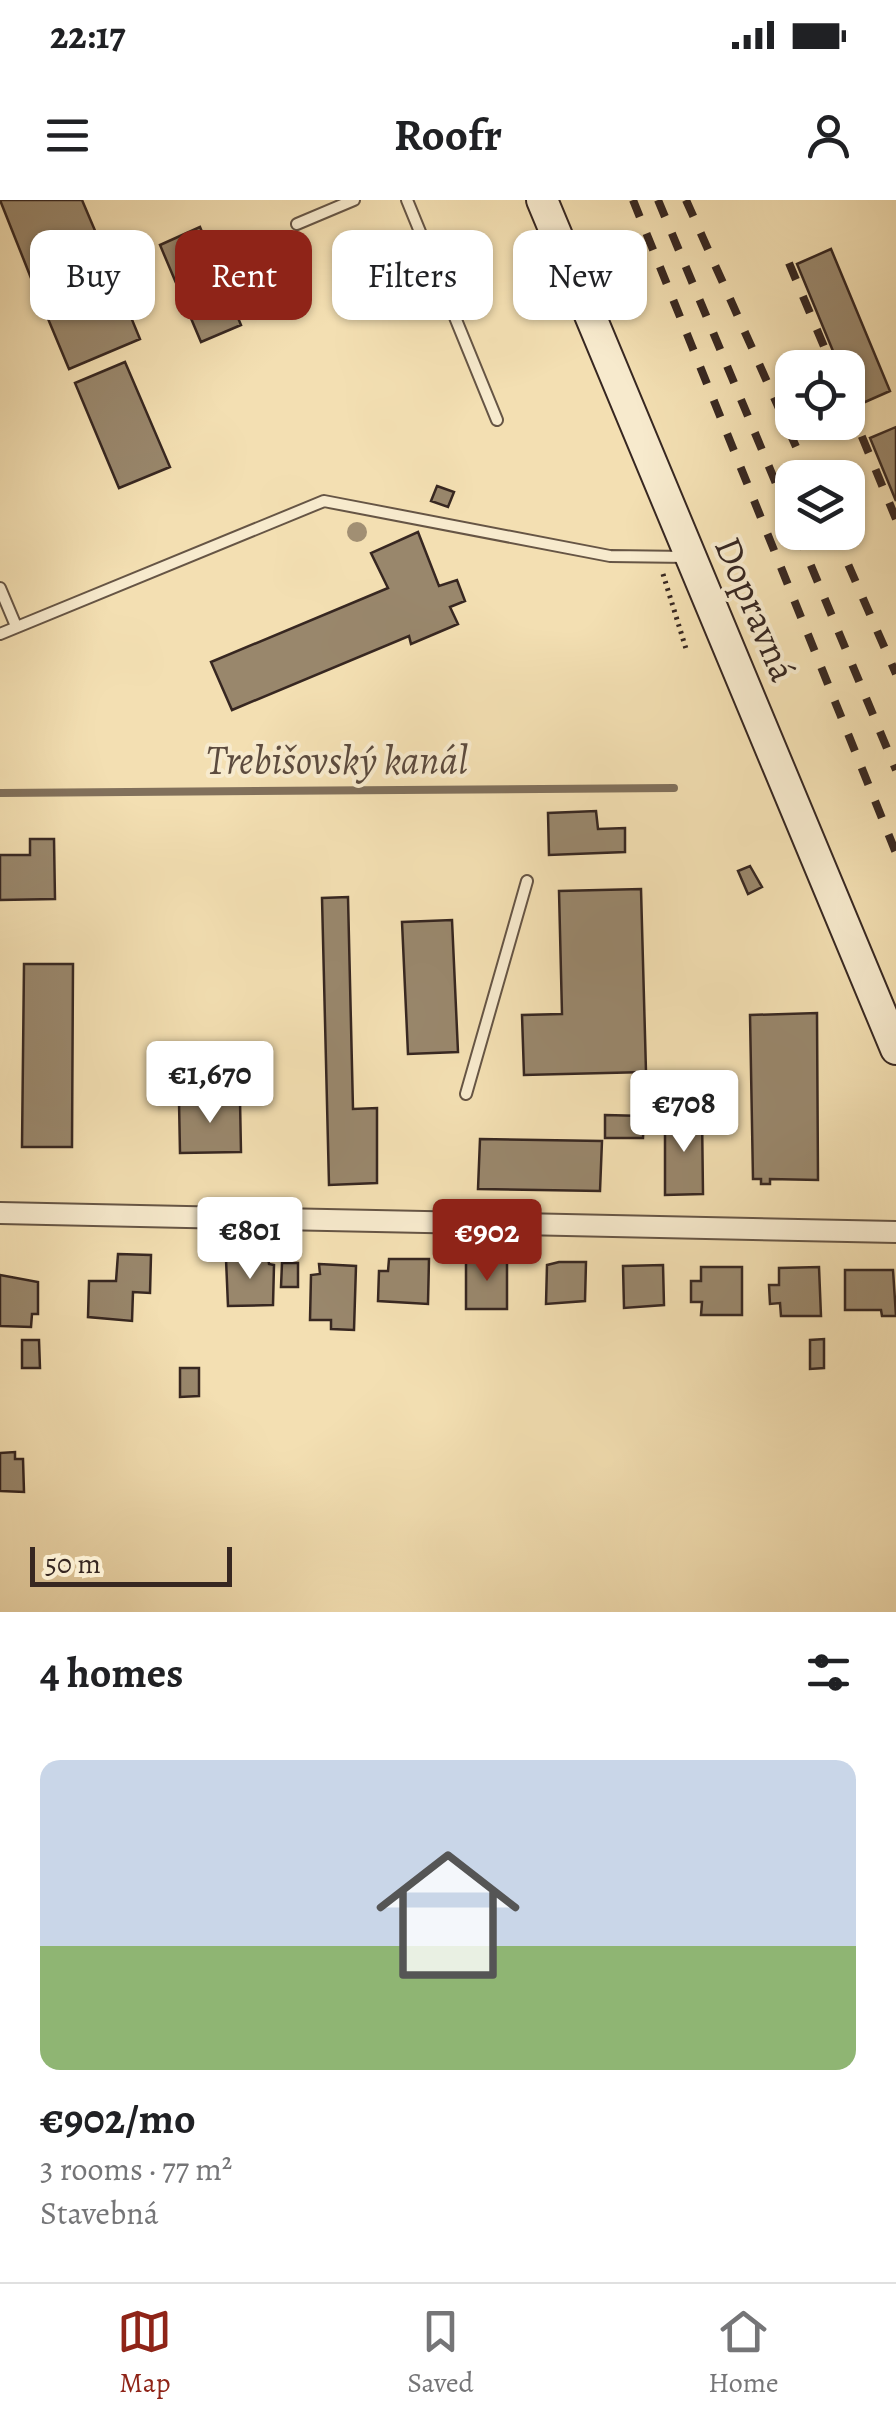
<!DOCTYPE html>
<meta charset="utf-8">
<style>
:root{--surface:#fff;--page:#f2f2f2;--text:#202124;--muted:#757577;--line:#e0e0e0;--accent:#8f2418}
body{margin:0;font-family:Alegreya,serif;background:var(--page);color:var(--text);height:100vh;display:flex;flex-direction:column;font-size:38px;white-space:nowrap}
*{box-sizing:border-box;margin:0}
p{font-size:32px;color:var(--muted)}
.icon{flex:none;width:55px;height:55px;fill:none;stroke:currentColor;stroke-width:2;stroke-linecap:round;stroke-linejoin:round}
.map{position:relative;height:1412px;overflow:hidden}
.panel{display:flex;flex-direction:column;background:var(--surface);flex:1}
.panel>*{flex:none}
.top-card{position:absolute;left:30px;top:30px;width:838px;height:90px;display:flex;gap:20px}
.tools{position:absolute;left:775px;top:150px;display:grid;gap:20px}
.tools a{display:grid;place-items:center;width:90px;height:90px;border-radius:20px;background:var(--surface);box-shadow:0 2px 8px #0004;font-size:50px}
.scale{position:absolute;left:30px;bottom:25px;width:202px;box-sizing:border-box;padding-left:10px;border:5px solid #372721;border-top:0;font-size:28px;line-height:35px;white-space:nowrap;color:#372721;-webkit-text-stroke:8px #f7eacd;paint-order:stroke}
.price{position:absolute;translate:-50% -85px;padding:0 22px;border-radius:10px;background:#fff;color:#222;font-size:32px;line-height:65px;filter:drop-shadow(0 2px 5px #0008)}
.price::after{content:'';position:absolute;left:50%;top:60px;width:30px;height:22px;margin-left:-15px;background:inherit;clip-path:polygon(0 0,100% 0,50% 100%)}
.price.on{background:var(--accent);color:#fff}
ul{padding:0;list-style:none}
li{display:grid;align-content:center;gap:20px;height:530px;padding:0 40px}
li+li{border-top:2px solid var(--line)}
li span{display:grid;place-items:center;height:310px;border-radius:20px;color:#555}
li>.icon{margin-inline-start:auto}
span .icon{width:180px;height:180px;fill:#fffc;stroke-width:1}
li b{font-size:42px}
h2{display:flex;justify-content:space-between;align-items:center;height:120px;padding:0 40px;font-size:42px}
.tag{padding:0 35px;border-radius:20px;background:var(--surface);box-shadow:0 2px 8px #0004;font-size:35px;line-height:90px}
.tag.on{background:var(--accent);color:#fff}
.status{display:flex;justify-content:space-between;align-items:center;height:70px;padding:0 50px;background:var(--surface);direction:ltr}
.status svg{height:28px;fill:currentColor}
header{display:flex;justify-content:space-between;align-items:center;height:130px;padding:0 40px;background:var(--surface);font-size:45px;font-weight:600}
.menu{display:flex;justify-content:space-around;align-items:center;height:140px;border-top:2px solid var(--line);background:var(--surface);font-size:28px;color:var(--muted)}
.menu a{display:grid;justify-items:center;gap:5px}
.menu .on{color:var(--accent)}
.map>svg:first-child{display:block}
.lines{fill:none;stroke-linecap:round;stroke-linejoin:round}
.stream{stroke:#81705b;stroke-width:8}
.building{fill:#99876c;stroke:#372721;stroke-width:2.5}
.lane-casing{stroke:#665545;stroke-width:14}
.street-casing{stroke:#665545;stroke-width:24}
.secondary-casing{stroke:#372721;stroke-width:34}
.path{stroke:#372721;stroke-width:5;stroke-dasharray:2.5 5;stroke-linecap:butt}
.lane{stroke:#f7eacd;stroke-width:10}
.street{stroke:#f7eacd;stroke-width:20}
.secondary{stroke:#f7eacd;stroke-width:30}
.rail{stroke:#372721;stroke-width:8;stroke-dasharray:18 18;stroke-linecap:butt}
.tree{fill:#a18f73}
.labels{text-anchor:middle;stroke-width:8;stroke-linejoin:round;paint-order:stroke}
.street-label{font-size:38px;fill:#372721;stroke:#f7eacd}
.water-label{font-size:40px;font-style:italic;fill:#5c4b3e;stroke:#f7eacd}
</style>
<div class="status"><b>22:17</b><svg viewBox="0 0 49 12"><path d="M0 12V9h3v3zM5 12V6h3v6zM10 12V3h3v9zM15 12V0h3v12zM26 1h20v11H26zM47 4h2v5h-2z"/></svg></div>
<header><svg class="icon" aria-label="menu" viewBox="0 0 24 24"><path d="M4 6h16M4 12h16M4 18h16"/></svg>Roofr<svg class="icon" aria-label="person" viewBox="0 0 24 24"><circle cx="12" cy="8" r="4"/><path d="M4 21q1-7 8-7t8 7"/></svg></header>
<div class="map">
<svg width="896" height="1412" viewBox="0 0 896 1412">
<rect width="100%" height="100%" fill="#f3dfb2"/>
<filter id="stains"><feTurbulence type="fractalNoise" baseFrequency=".002" numOctaves="4"/><feColorMatrix values="0 0 0 0 .2 0 0 0 0 .09 0 0 0 0 .02 0 0 0 .5 -.17"/></filter>
<radialGradient id="worn" r=".72"><stop offset=".6" stop-color="#630" stop-opacity="0"/><stop offset="1" stop-color="#630" stop-opacity=".3"/></radialGradient>
<g class="lines">
<path class="stream" d="M 0,593 L 674,588"/>
</g>
<path class="building" d="M 0,0 L 82,0 L 102,47 L 31,78 Z
M 200,27 L 241,125 L 201,142 L 160,45 Z
M 102,47 L 140,139 L 69,169 L 31,78 Z
M 831,49 L 890,191 L 856,206 L 848,186 L 848,168 L 840,168 L 797,64 Z
M 125,162 L 170,267 L 119,288 L 75,183 Z
M 896,227 L 896,301 L 870,238 Z
M 437,286 L 454,292 L 448,307 L 431,301 Z
M 418,332 L 439,386 L 457,380 L 465,401 L 450,407 L 458,424 L 411,444 L 409,436 L 232,510 L 211,462 L 388,388 L 371,353 Z
M 596,611 L 598,629 L 625,628 L 625,652 L 549,655 L 548,613 Z
M 30,639 L 54,639 L 55,699 L 0,700 L 0,655 L 30,655 Z
M 750,666 L 762,687 L 748,694 L 738,671 Z
M 641,689 L 646,872 L 524,875 L 522,815 L 562,814 L 559,691 Z
M 348,697 L 353,909 L 377,908 L 377,983 L 329,985 L 322,698 Z
M 452,720 L 458,852 L 408,854 L 402,722 Z
M 24,764 L 73,764 L 72,947 L 22,947 Z
M 817,813 L 818,980 L 770,979 L 770,984 L 761,984 L 761,979 L 753,979 L 750,815 Z
M 240,900 L 241,952 L 180,953 L 179,901 Z
M 605,915 L 644,916 L 643,938 L 605,938 Z
M 665,915 L 702,915 L 703,994 L 665,995 Z
M 480,939 L 602,941 L 600,991 L 478,989 Z
M 118,1054 L 151,1055 L 150,1093 L 133,1092 L 132,1121 L 88,1117 L 89,1081 L 116,1081 Z
M 268,1057 L 269,1064 L 274,1065 L 273,1105 L 228,1106 L 226,1059 Z
M 389,1059 L 429,1059 L 428,1104 L 378,1101 L 379,1071 L 388,1071 Z
M 466,1060 L 507,1060 L 507,1109 L 466,1109 Z
M 559,1062 L 586,1062 L 585,1101 L 546,1104 L 547,1065 Z
M 282,1063 L 298,1063 L 298,1087 L 281,1087 Z
M 319,1064 L 356,1066 L 354,1130 L 331,1129 L 331,1120 L 310,1120 L 311,1075 L 320,1074 Z
M 663,1065 L 664,1105 L 624,1108 L 623,1066 Z
M 701,1067 L 742,1067 L 742,1115 L 701,1115 L 702,1102 L 691,1102 L 691,1081 L 701,1081 Z
M 819,1067 L 821,1116 L 781,1116 L 780,1103 L 770,1104 L 769,1085 L 779,1085 L 779,1068 Z
M 845,1070 L 893,1070 L 896,1116 L 882,1116 L 881,1110 L 845,1110 Z
M 0,1075 L 38,1082 L 38,1114 L 32,1114 L 31,1127 L 0,1126 Z
M 824,1139 L 824,1168 L 810,1169 L 810,1140 Z
M 22,1140 L 39,1140 L 40,1168 L 22,1168 Z
M 180,1168 L 199,1168 L 199,1196 L 180,1197 Z
M 15,1252 L 15,1259 L 23,1259 L 24,1292 L 0,1291 L 0,1253 Z"/>
<g class="lines">
<g class="lane-casing">
<path id="lane" d="M 407,0 L 497,220
M 297,24 L 354,0
M 0,388 L 16,426
M 0,434 L 324,301 L 610,356 L 688,357
M 466,894 L 527,681"/>
</g>
<g class="street-casing">
<path id="street" d="M 0,1013 L 896,1032"/>
</g>
<g class="secondary-casing">
<path id="secondary" d="M 542,0 L 896,849"/>
</g>
<path class="path" d="M 663,374 L 687,452"/>
<use href="#lane" class="lane"/>
<use href="#street" class="street"/>
<use href="#secondary" class="secondary"/>
<path class="rail" d="M 633,0 L 896,653
M 658,0 L 792,322
M 686,0 L 810,278
M 789,63 L 833,168
M 848,203 L 896,319
M 797,332 L 896,570
M 834,332 L 896,474"/>
</g>
<circle class="tree" cx="357" cy="332" r="10"/>
<g class="labels">
<g class="street-label">
<text transform="translate(756 409) rotate(67)" y="13">Dopravná</text>
</g>
<g class="water-label">
<text x="337" y="574">Trebišovský kanál</text>
</g>
</g>
<rect width="100%" height="100%" filter="url(#stains)"/>
<rect width="100%" height="100%" fill="url(#worn)"/>
</svg>
<div class="tools">
<a><svg class="icon" aria-label="locate" viewBox="0 0 24 24"><circle cx="12" cy="12" r="6"/><path d="M12 2v4M12 18v4M2 12h4M18 12h4"/></svg></a>
<a><svg class="icon" aria-label="layers" viewBox="0 0 24 24"><path d="M12 4l9 5-9 5-9-5zM3 14l9 5 9-5"/></svg></a>
</div>
<div class="scale">50 m</div>
<b class="price" style="left:210px;top:926px">€1,670</b>
<b class="price" style="left:684px;top:955px">€708</b>
<b class="price" style="left:250px;top:1082px">€801</b>
<b class="price on" style="left:487px;top:1084px">€902</b>
<div class="top-card">
<a class="tag">Buy</a>
<a class="tag on">Rent</a>
<a class="tag">Filters</a>
<a class="tag">New</a>
</div>
</div>
<section class="panel">
<h2>4 homes<svg class="icon" aria-label="filters" viewBox="0 0 24 24"><path d="M4 7h16M4 17h16"/><circle cx="9" cy="7" r="2"/><circle cx="15" cy="17" r="2"/></svg></h2>
<ul>
<li><span style="background:linear-gradient(#c9d6e8 60%,#8fb573 0)"><svg class="icon" aria-label="home" viewBox="0 0 24 24"><path d="M3 11l9-7 9 7M6 9v11h12V9"/></svg></span><div><b>€902/mo</b><p>3 rooms · 77 m²</p><p>Stavebná</p></div></li>
</ul>
</section>
<nav class="menu">
<a class="on"><svg class="icon" aria-label="map" viewBox="0 0 24 24"><path d="M3 6l6-2 6 2 6-2v14l-6 2-6-2-6 2zM9 4v14M15 6v14"/></svg>Map</a>
<a><svg class="icon" aria-label="saved" viewBox="0 0 24 24"><path d="M7 4h10v16l-5-4-5 4z"/></svg>Saved</a>
<a><svg class="icon" aria-label="home" viewBox="0 0 24 24"><path d="M3 11l9-7 9 7M6 9v11h12V9"/></svg>Home</a>
</nav>
